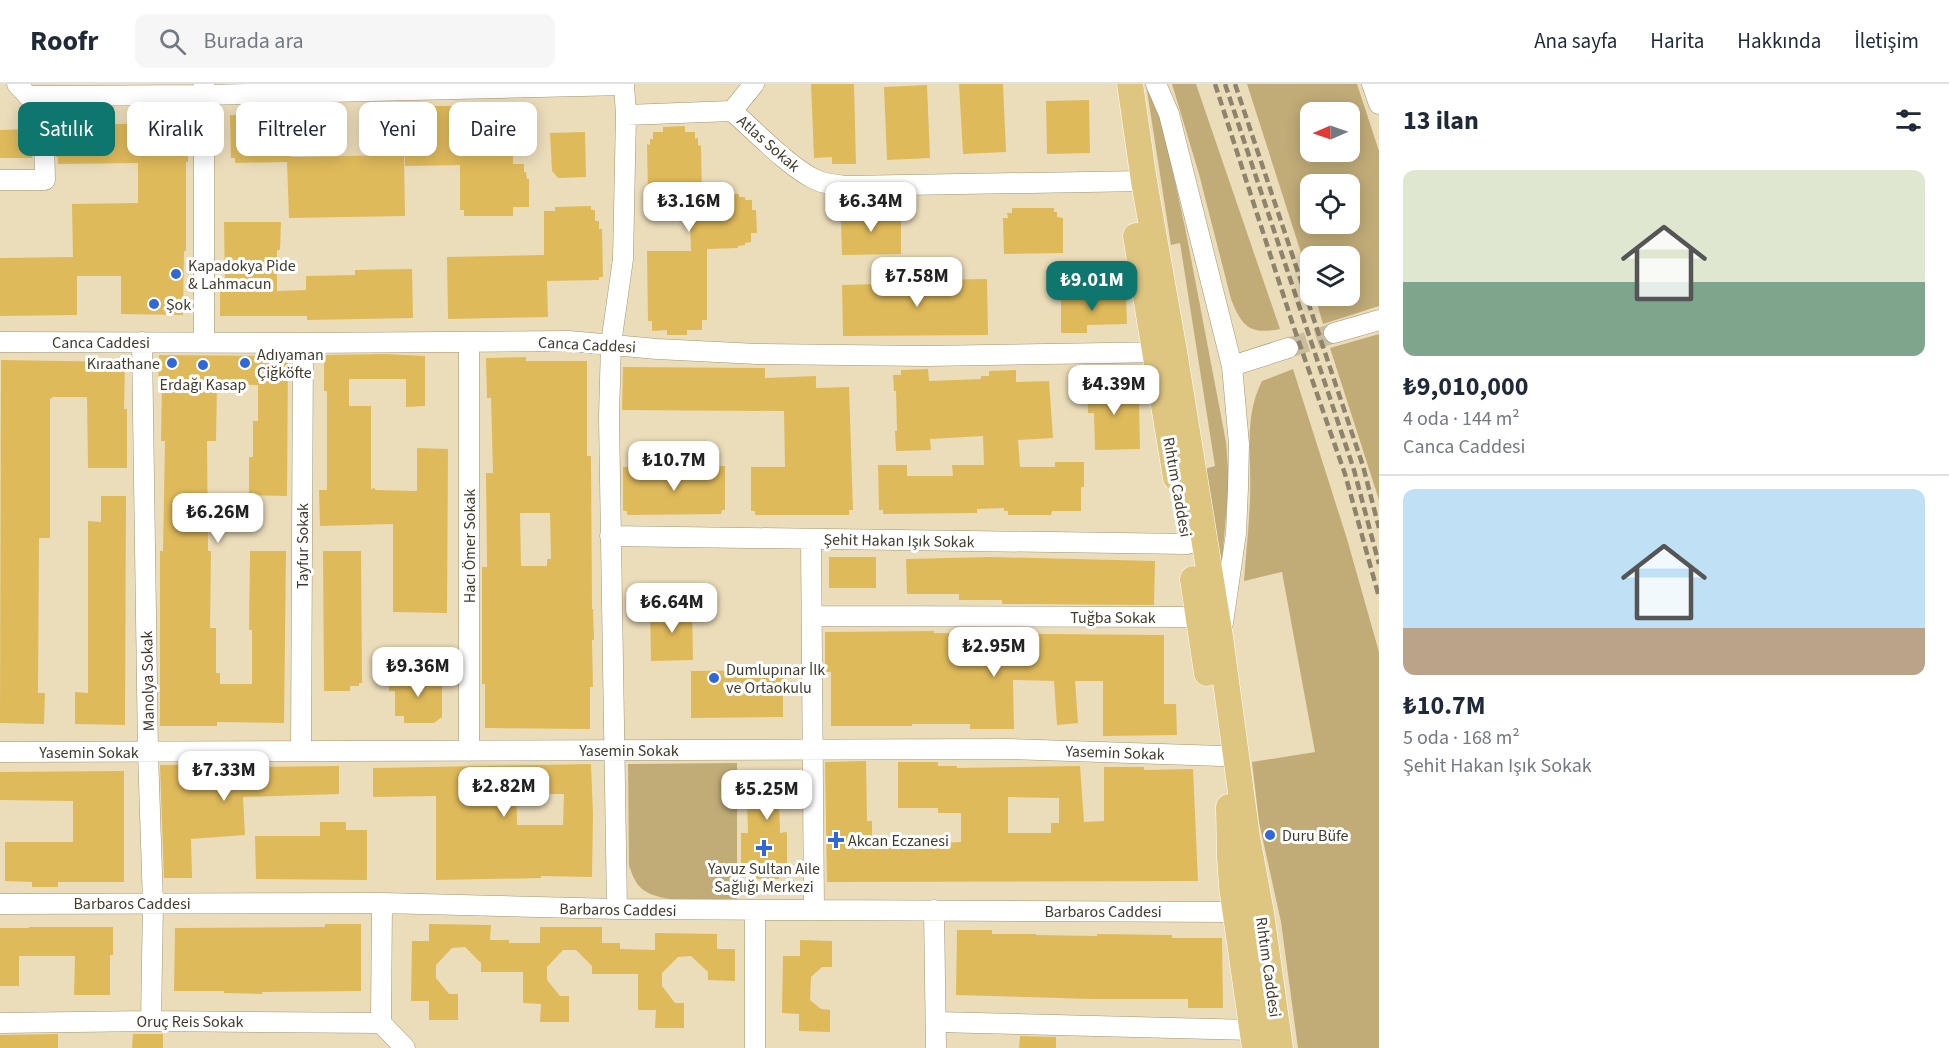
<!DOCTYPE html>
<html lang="tr">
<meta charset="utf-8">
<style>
:root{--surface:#fff;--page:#f6f6f7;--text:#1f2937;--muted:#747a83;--line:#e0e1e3;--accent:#0f766e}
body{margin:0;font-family:"Source Sans 3",sans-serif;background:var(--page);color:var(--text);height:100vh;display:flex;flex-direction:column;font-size:22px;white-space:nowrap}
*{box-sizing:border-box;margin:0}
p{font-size:20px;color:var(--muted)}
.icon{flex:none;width:33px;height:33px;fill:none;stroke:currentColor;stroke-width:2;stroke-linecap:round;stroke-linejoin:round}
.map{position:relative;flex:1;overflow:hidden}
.drawer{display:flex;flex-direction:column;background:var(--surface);width:570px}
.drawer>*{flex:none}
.banner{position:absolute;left:18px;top:18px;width:570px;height:54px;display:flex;gap:12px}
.needle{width:39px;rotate:268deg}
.tools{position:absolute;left:1300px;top:18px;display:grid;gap:12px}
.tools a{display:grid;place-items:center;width:60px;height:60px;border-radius:12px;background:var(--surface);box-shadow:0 3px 15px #0003;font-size:30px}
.price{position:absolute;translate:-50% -51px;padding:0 14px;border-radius:12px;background:#fff;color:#222;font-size:20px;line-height:39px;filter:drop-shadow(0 2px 3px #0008)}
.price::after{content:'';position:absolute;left:50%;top:36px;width:18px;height:14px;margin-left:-9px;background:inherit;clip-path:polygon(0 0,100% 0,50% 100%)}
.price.selected{background:var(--accent);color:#fff}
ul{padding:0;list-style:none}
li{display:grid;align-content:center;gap:12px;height:318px;padding:0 24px}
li+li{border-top:2px solid var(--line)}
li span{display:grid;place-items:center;height:186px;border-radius:12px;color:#555}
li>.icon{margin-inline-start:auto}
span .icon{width:108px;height:108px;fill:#fffc;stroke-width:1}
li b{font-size:26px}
h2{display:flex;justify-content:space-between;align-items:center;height:72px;padding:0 24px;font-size:26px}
.pill{padding:0 21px;border-radius:12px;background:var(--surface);box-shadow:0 3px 15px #0003;font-size:21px;line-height:54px}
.pill.selected{background:var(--accent);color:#fff}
header{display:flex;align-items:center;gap:36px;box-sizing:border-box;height:84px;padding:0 30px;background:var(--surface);border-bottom:2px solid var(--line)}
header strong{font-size:28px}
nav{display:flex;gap:33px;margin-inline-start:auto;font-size:21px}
.search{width:420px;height:54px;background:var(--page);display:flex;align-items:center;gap:15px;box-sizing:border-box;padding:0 21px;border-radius:12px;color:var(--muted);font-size:22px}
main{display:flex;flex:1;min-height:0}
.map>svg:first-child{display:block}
.green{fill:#c1ac78;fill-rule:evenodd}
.building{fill:#dfba5b;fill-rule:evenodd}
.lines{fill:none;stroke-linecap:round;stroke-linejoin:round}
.minor-tunnel{stroke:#cabd9e;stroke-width:20;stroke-dasharray:20 10;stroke-linecap:butt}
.minor-casing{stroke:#a29473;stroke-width:21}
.major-casing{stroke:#fff;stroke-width:27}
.minor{stroke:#fff;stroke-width:20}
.major{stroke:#dec681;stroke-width:26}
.rail{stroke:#8e846d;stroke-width:4.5;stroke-dasharray:9 4.5;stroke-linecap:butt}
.poi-dot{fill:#3168d6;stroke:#fff;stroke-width:2}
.labels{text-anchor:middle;stroke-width:6;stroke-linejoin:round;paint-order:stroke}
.street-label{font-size:16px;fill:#423c2e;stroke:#fff}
.poi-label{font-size:16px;fill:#423c2e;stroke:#fff;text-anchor:start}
</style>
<header>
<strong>Roofr</strong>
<div class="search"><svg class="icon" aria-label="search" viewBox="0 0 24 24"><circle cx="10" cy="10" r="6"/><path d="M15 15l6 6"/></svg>Burada ara</div>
<nav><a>Ana sayfa</a><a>Harita</a><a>Hakkında</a><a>İletişim</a></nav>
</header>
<main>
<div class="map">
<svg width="1379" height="964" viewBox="0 0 1379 964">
<rect width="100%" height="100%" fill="#ecddba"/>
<path class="green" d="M 1146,0 L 1163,42 L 1186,148 L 1226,358 L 1229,397 L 1220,501 L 1204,385 L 1215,382 L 1180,159 L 1171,161 Z
M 1172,0 L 1196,0 L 1280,245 C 1250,251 1242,243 1231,215 L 1199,90 Z
M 1247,0 L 1357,0 L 1379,67 L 1379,222 L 1323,240 L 1315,212 L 1350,212 L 1350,172 L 1311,172 L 1311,200 ZM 1311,28 L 1350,28 L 1350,68 L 1311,68 ZM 1311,100 L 1350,100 L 1350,140 L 1311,140 Z
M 1379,250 L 1379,416 L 1330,264 Z
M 1293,285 L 1347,455 L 1379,568 L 1379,964 L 1298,964 L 1281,838 L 1259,738 L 1252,678 L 1315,668 L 1282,488 L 1244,497 C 1246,470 1249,442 1250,415 C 1252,375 1243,334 1262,297 Z
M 737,679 L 737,815 C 711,815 659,822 640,803 C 634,797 632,789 629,782 L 628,680 Z"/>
<path class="building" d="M 811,0 L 854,0 L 856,80 L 832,80 L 832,73 L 814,74 Z
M 959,0 L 1003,0 L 1006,68 L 963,70 Z
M 927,1 L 930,74 L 887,76 L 884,3 Z
M 1089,16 L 1090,69 L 1047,70 L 1046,17 Z
M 281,21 L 281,30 L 290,30 L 291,73 L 404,71 L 405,132 L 289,134 L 287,78 L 235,79 L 235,74 L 231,74 L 230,31 L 239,31 L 239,22 Z
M 412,22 L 454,22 L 455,33 L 463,33 L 464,71 L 513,71 L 513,80 L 524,80 L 524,88 L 526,88 L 527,95 L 529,95 L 529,123 L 513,123 L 513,132 L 464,132 L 464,126 L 460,126 L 460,81 L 405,82 L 404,34 L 412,34 Z
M 188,39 L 188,78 L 186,78 L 186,167 L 184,167 L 183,231 L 121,230 L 121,192 L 77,192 L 77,231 L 0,232 L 0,174 L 73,173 L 72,120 L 138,119 L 138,79 L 58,80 L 58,73 L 56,73 L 56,45 L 58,45 L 58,41 Z
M 685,42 L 685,48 L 695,48 L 695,55 L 698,54 L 698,61 L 701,62 L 702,111 L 739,110 L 739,113 L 745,113 L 745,116 L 752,116 L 752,126 L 756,126 L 757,149 L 751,149 L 751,158 L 745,159 L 745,161 L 738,162 L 738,164 L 707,165 L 707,236 L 702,236 L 702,246 L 687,246 L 687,251 L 667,251 L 667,246 L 652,247 L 652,237 L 648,237 L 647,167 L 691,167 L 689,109 L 648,110 L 647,60 L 650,61 L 650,55 L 653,55 L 653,48 L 663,48 L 663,43 Z
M 32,45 L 32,74 L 0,74 L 0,46 Z
M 585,48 L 586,93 L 558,94 L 552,87 L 550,49 Z
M 591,122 L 591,126 L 595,126 L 595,137 L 599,137 L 599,145 L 602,145 L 603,193 L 599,193 L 599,196 L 547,197 L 548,233 L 448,235 L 447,173 L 544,171 L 544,127 L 555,127 L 555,123 Z
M 1012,124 L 1054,124 L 1054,128 L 1057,128 L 1057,133 L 1063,134 L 1063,169 L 1004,170 L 1003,134 L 1008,134 L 1007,129 L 1012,129 Z
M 892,125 L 892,129 L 895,129 L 895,135 L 901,135 L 901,170 L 842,171 L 841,136 L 846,135 L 845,131 L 850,131 L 850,126 Z
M 224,138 L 281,138 L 280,166 L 277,166 L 277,207 L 306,206 L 306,192 L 355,191 L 355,186 L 412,185 L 413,234 L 307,236 L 307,232 L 220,232 L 220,206 L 225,206 Z
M 934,185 L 934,196 L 987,195 L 988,251 L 843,252 L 842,201 L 913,199 L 912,186 Z
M 1126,212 L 1127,240 L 1087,241 L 1087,249 L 1061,249 L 1061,213 Z
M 386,270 L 425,272 L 425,322 L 406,323 L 406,295 L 349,295 L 349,322 L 371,322 L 371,405 L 375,404 L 375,406 L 417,407 L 417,364 L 448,365 L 447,529 L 393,528 L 393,440 L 320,442 L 319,406 L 327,406 L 327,307 L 324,307 L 324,271 Z
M 159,271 L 288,272 L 287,412 L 249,411 L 249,373 L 253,373 L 253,337 L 258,337 L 258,301 L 217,300 L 216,357 L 207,357 L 208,467 L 211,467 L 210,544 L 216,544 L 216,589 L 220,589 L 220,600 L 252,600 L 252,546 L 249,546 L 250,467 L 286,467 L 284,639 L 217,638 L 217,642 L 160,642 L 160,467 L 163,467 L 165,357 L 161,357 L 162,298 L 158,298 Z
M 526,273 L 526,277 L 587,277 L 587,372 L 591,372 L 592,525 L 593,525 L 594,556 L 592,556 L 593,603 L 590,603 L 590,645 L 485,644 L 485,600 L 482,600 L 482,483 L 487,483 L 486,389 L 493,389 L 491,314 L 487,314 L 486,274 ZM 520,429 L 550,429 L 551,475 L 547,475 L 547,482 L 521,482 Z
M 1,276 L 125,278 L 124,325 L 127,325 L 127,384 L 88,384 L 87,313 L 52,313 L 52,315 L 50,314 L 50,454 L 39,454 L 38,609 L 45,609 L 44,640 L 0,639 Z
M 623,283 L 765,284 L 765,294 L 816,292 L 816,304 L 849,303 L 853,426 L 849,426 L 849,431 L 755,431 L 755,427 L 751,427 L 751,383 L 785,383 L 784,327 L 622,326 Z
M 928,285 L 929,297 L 981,295 L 981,292 L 989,292 L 989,287 L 1016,286 L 1016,298 L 1049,297 L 1053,354 L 1018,356 L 1020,383 L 1055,383 L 1055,378 L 1084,378 L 1084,403 L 1081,403 L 1081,427 L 1052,427 L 1051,431 L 1008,431 L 1008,427 L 1004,427 L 1004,424 L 977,425 L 977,429 L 883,430 L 883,426 L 879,426 L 878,381 L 907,381 L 907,392 L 953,392 L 952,381 L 984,381 L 983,352 L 930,355 L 931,366 L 896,367 L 895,347 L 897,347 L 896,307 L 894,307 L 893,291 L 901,291 L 901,286 Z
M 1133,298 L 1133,318 L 1139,318 L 1140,365 L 1095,366 L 1094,329 L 1088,329 L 1087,299 Z
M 651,382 L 651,394 L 697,393 L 697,382 L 725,382 L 725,426 L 722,426 L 721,430 L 627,431 L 627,427 L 623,427 L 623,383 Z
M 101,412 L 126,412 L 125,641 L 75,640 L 75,608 L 88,609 L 88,437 L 101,438 Z
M 323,467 L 361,467 L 362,599 L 359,599 L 359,602 L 350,602 L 350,607 L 324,607 Z
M 829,473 L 876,473 L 876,504 L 829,504 Z
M 991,473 L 1155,477 L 1154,521 L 1002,520 L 1002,516 L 959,516 L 959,510 L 907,510 L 906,475 Z
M 692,522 L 693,576 L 651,577 L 650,523 Z
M 934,547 L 934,549 L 1164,551 L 1164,620 L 1176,620 L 1177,651 L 1103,652 L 1103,597 L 1075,597 L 1078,639 L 1057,641 L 1054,597 L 1013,596 L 1014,645 L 970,645 L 970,640 L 912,640 L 912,642 L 831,642 L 831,588 L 825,588 L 825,548 Z
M 783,586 L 783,633 L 691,634 L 691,587 Z
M 389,592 L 442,592 L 442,633 L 434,639 L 404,639 L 404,632 L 395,632 L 395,607 L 389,607 Z
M 866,677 L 867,737 L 872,737 L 872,761 L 961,758 L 961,729 L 938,729 L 938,724 L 898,724 L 898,678 L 938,678 L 938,682 L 957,682 L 957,684 L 1080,682 L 1084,738 L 1104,737 L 1104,683 L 1144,683 L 1144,686 L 1193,685 L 1198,797 L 827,798 L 825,678 ZM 1008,713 L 1059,714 L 1059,739 L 1051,739 L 1051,749 L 1008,749 Z
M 250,680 L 250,683 L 339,682 L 339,710 L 243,713 L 245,751 L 191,755 L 192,794 L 164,794 L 160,681 Z
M 591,680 L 593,730 L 592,793 L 541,792 L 541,794 L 436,796 L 436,712 L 373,713 L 373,684 ZM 516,694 L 544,694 L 544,710 L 564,710 L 563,741 L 517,741 Z
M 124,687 L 124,798 L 58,798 L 58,803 L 32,803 L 32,798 L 5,797 L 5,758 L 73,758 L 73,717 L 0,716 L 0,688 Z
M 800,688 L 801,718 L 779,718 L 780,749 L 787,748 L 787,780 L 779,780 L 779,795 L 750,795 L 749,779 L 741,779 L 741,749 L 748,749 L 747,719 L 743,719 L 743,690 Z
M 320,738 L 346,738 L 346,746 L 367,746 L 367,796 L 256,795 L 255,752 L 320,752 Z
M 325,840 L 361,840 L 361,907 L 262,908 L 262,910 L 224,909 L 224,907 L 174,907 L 175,844 L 325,843 Z
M 429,840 L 491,841 L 490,856 L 509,856 L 509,859 L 540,859 L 540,843 L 602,843 L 602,859 L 620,859 L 620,865 L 655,866 L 655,849 L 717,850 L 717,865 L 735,865 L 735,897 L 708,896 L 708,888 L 691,872 L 678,873 L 662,889 L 662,902 L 675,919 L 684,919 L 684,944 L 655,944 L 656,926 L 638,926 L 638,890 L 592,890 L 592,882 L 576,866 L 563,866 L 547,883 L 547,896 L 560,912 L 569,912 L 569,938 L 540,938 L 541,920 L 523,919 L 523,888 L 481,888 L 481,879 L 465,863 L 452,864 L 436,881 L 436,894 L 449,910 L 458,910 L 458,936 L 429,936 L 429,917 L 411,917 L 412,857 L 429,857 Z
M 29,843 L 113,843 L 113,871 L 110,871 L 110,911 L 74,911 L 75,872 L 19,872 L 19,902 L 0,902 L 0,844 L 29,844 Z
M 957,846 L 992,846 L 992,850 L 1036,850 L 1036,851 L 1097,852 L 1097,850 L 1172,851 L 1172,854 L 1222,854 L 1223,924 L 1188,924 L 1188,915 L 1091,915 L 956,911 Z
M 800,856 L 832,857 L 832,883 L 822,883 L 811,893 L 810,916 L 821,925 L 830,926 L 830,948 L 799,947 L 799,930 L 782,929 L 783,872 L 800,872 Z
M 58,950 L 58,964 L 0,964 L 0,951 Z
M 133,950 L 163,950 L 163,964 L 132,964 Z
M 1020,952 L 1056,953 L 1056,964 L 1019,964 Z"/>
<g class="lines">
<path class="minor-tunnel" d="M 1288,264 L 1334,249"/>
<g class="minor-casing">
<path id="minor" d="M 17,0 L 28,12 L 43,12 L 204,11 L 624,1
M 1156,0 L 1169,30 L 1232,282 L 1239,360 L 1238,404 L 1236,449 L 1223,539
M 1372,0 L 1379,20
M 732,27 L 754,0
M 626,31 L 732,27 C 756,48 787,81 814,95 C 824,100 835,101 846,102 L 1144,97
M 0,96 L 45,96 L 43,12
M 1334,249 L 1379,236
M 0,258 L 303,259 L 569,257 L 657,265 L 757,270 L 926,272 L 1167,268
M 142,258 L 148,668 L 153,819 L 151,937
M 204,258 L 204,0
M 1232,282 L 1288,264
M 610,452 L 1188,460
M 811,455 L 814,826
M 812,532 L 1198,533
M 301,666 L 303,259
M 469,667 L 469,258
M 0,668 L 1009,665 L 1222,672
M 382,819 L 381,939 L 405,964
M 0,820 L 382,819 L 617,825 L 1235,828
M 617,825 L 609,333 L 611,260 L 623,175 L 626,31 L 624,0
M 755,826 L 755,964
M 934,826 L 936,964
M 936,938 L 1252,946
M 0,939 L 151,937 L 381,939"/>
</g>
<g class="major-casing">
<path id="major" d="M 1130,0 L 1144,97 L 1174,267 L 1220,553 L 1247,753 L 1261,829 L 1280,964
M 1136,152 L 1176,394
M 1193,495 L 1207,589
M 1229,723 L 1230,773 L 1232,803 L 1255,964"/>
</g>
<use href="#minor" class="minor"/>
<use href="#major" class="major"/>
<path class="rail" d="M 1215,0 L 1293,241 L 1345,390 L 1379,513
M 1225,0 L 1354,386 L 1379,480
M 1235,0 L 1363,382 L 1379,444"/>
</g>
<g class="poi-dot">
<circle cx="176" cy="190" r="6"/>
<circle cx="154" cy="220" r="6"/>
<circle cx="172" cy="279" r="6"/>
<circle cx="245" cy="279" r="6"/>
<circle cx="203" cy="281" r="6"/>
<circle cx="714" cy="594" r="6"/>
<circle cx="1270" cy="751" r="6"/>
<path d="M833 747h6v6h6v6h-6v6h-6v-6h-6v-6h6z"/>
<path d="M761 755h6v6h6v6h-6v6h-6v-6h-6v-6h6z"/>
</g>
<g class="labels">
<g class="street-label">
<text transform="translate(769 59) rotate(41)" y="6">Atlas Sokak</text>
<text x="101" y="264">Canca Caddesi</text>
<text transform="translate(587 260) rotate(3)" y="6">Canca Caddesi</text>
<text transform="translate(1178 403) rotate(80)" y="6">Rıhtım Caddesi</text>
<text transform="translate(899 456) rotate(1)" y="6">Şehit Hakan Işık Sokak</text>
<text transform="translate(302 462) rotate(-90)" y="6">Tayfur Sokak</text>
<text transform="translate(469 462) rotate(-90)" y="6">Hacı Ömer Sokak</text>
<text x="1113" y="539">Tuğba Sokak</text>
<text transform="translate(147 597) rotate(-91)" y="6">Manolya Sokak</text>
<text x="629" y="672">Yasemin Sokak</text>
<text x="89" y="674">Yasemin Sokak</text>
<text transform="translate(1115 668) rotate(2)" y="6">Yasemin Sokak</text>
<text x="132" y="825">Barbaros Caddesi</text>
<text transform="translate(618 825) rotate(1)" y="6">Barbaros Caddesi</text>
<text x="1103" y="833">Barbaros Caddesi</text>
<text transform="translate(1269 883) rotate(82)" y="6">Rıhtım Caddesi</text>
<text x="190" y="943">Oruç Reis Sokak</text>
</g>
<g class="poi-label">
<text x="188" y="187">Kapadokya Pide<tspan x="188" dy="18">&amp; Lahmacun</tspan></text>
<text x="166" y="226">Şok</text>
<text x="257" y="276">Adıyaman<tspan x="257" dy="18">Çiğköfte</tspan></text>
<text x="160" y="285" text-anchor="end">Kıraathane</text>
<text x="203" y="306" text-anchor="middle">Erdağı Kasap</text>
<text x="726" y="591">Dumlupınar İlk<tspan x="726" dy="18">ve Ortaokulu</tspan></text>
<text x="1282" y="757">Duru Büfe</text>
<text x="848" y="762">Akcan Eczanesi</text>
<text x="764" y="790" text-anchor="middle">Yavuz Sultan Aile<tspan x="764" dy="18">Sağlığı Merkezi</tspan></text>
</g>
</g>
</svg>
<div class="tools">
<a><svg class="needle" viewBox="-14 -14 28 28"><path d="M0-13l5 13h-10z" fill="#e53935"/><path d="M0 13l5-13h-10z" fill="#747a83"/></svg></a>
<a><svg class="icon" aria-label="locate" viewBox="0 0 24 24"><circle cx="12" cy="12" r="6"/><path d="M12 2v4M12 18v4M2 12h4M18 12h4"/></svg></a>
<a><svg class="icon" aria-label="layers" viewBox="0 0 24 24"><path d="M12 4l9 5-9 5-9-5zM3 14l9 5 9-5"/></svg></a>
</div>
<b class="price" style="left:689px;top:149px">₺3.16M</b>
<b class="price" style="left:871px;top:149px">₺6.34M</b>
<b class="price" style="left:917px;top:224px">₺7.58M</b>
<b class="price selected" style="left:1092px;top:228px">₺9.01M</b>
<b class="price" style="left:1114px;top:332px">₺4.39M</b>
<b class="price" style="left:674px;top:408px">₺10.7M</b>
<b class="price" style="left:218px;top:460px">₺6.26M</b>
<b class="price" style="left:672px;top:550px">₺6.64M</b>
<b class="price" style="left:994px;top:594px">₺2.95M</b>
<b class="price" style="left:418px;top:614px">₺9.36M</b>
<b class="price" style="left:224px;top:718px">₺7.33M</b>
<b class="price" style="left:504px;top:734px">₺2.82M</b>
<b class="price" style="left:767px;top:737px">₺5.25M</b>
<div class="banner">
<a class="pill selected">Satılık</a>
<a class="pill">Kiralık</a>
<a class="pill">Filtreler</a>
<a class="pill">Yeni</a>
<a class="pill">Daire</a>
</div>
</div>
<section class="drawer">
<h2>13 ilan<svg class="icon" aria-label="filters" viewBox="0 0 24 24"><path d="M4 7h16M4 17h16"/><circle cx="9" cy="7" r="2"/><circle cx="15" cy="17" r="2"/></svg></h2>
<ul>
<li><span style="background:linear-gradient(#dfe7d0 60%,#7fa58c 0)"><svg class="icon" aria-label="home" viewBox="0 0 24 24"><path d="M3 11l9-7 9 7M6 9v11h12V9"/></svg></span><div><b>₺9,010,000</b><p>4 oda · 144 m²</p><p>Canca Caddesi</p></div></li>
<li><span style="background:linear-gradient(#bfe0f5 75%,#b9a48a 0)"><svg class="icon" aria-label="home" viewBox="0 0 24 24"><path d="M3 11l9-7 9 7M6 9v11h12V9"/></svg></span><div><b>₺10.7M</b><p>5 oda · 168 m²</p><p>Şehit Hakan Işık Sokak</p></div></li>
</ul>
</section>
</main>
